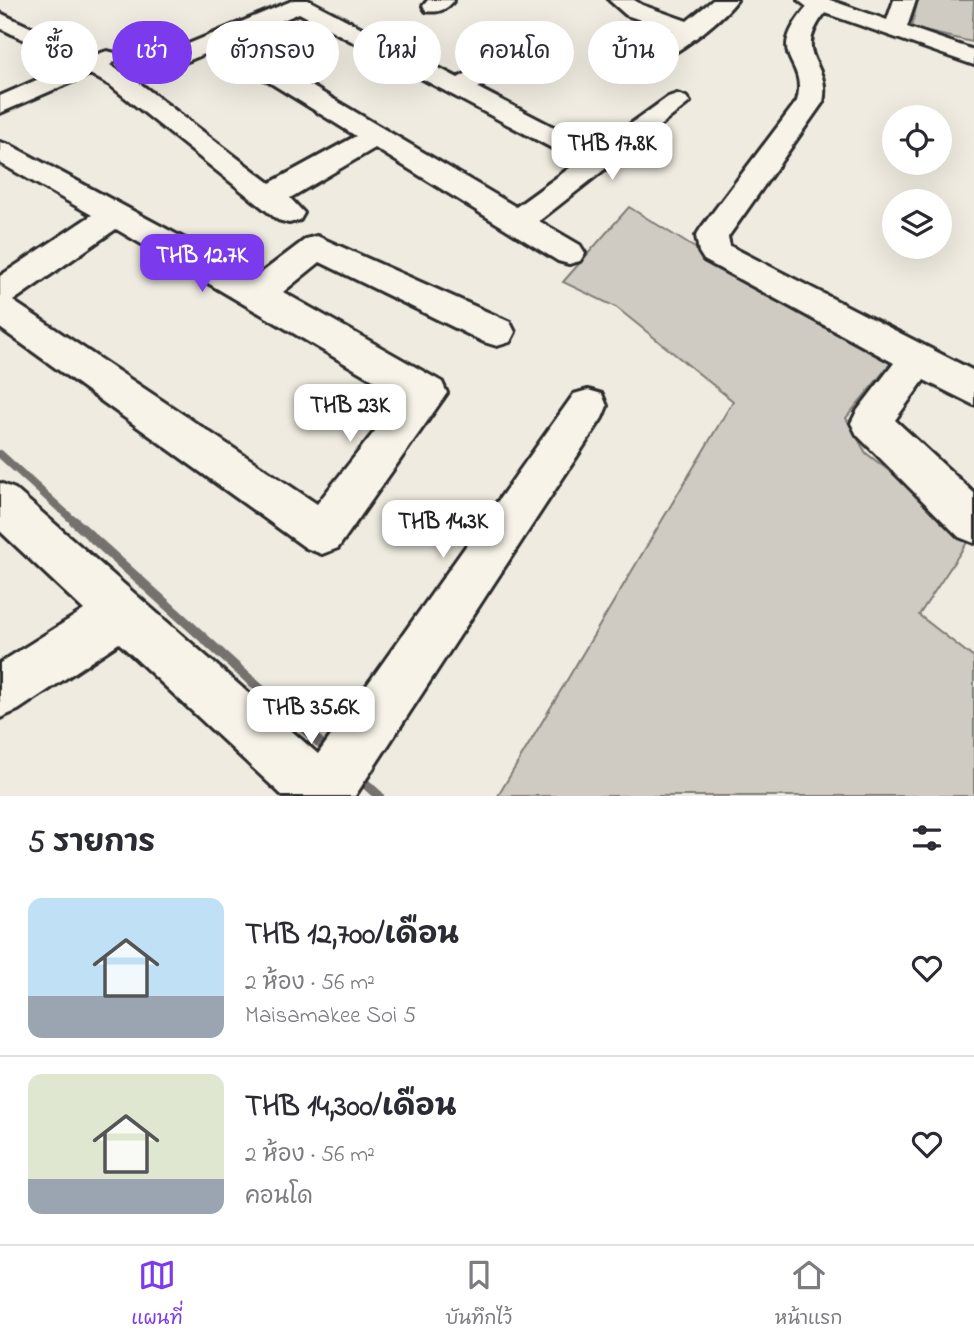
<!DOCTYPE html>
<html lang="th">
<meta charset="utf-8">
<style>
:root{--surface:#fff;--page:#f7f7f7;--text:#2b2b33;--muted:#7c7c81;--line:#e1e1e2;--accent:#7c3aed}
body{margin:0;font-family:"Indie Flower","Playpen Sans Thai",sans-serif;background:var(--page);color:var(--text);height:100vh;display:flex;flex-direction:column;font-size:26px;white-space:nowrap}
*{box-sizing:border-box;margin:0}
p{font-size:23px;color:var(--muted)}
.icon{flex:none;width:38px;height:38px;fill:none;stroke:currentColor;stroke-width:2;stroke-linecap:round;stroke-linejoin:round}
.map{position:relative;height:796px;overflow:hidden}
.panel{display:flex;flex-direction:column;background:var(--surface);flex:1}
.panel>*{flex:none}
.guide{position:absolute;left:21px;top:21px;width:933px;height:63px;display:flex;gap:14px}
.buttons{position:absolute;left:882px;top:105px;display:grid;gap:14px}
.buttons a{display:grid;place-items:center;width:70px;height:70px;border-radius:50%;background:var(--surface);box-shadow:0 7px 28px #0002;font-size:35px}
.price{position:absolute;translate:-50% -60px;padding:0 16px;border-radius:14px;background:#fff;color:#222;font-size:23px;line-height:46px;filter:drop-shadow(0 2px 4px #0008)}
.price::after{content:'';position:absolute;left:50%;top:42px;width:21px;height:16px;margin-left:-10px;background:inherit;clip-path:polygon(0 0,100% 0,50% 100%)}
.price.selected{background:var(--accent);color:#fff}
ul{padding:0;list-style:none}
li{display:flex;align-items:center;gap:21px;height:175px;padding:0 28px}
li+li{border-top:2px solid var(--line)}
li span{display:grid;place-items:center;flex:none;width:196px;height:140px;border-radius:14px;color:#555}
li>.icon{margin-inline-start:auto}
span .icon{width:84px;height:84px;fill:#fffc;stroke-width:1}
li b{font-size:30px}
h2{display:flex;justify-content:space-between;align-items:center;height:84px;padding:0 28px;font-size:30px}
.tag{padding:0 24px;border-radius:32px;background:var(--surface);box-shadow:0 7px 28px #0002;font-size:24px;line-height:63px}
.tag.selected{background:var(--accent);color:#fff}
.dock{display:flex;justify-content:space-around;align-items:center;height:98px;border-top:2px solid var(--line);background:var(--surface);font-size:19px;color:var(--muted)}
.dock a{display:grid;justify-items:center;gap:4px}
.dock .selected{color:var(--accent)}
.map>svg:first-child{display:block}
.green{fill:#cfcbc2;stroke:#7d7b76;stroke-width:2}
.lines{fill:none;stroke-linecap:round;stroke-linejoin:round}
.stream-far1{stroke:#74726e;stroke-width:8}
.stream{stroke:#74726e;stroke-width:10}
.minor-casing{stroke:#2b2b2b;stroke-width:6}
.minor{fill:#f7f3e8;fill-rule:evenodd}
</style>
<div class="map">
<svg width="974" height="796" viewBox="0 0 974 796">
<rect width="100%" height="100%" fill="#efebe0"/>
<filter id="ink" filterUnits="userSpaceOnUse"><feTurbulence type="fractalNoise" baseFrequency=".0143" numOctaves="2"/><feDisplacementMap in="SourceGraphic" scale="14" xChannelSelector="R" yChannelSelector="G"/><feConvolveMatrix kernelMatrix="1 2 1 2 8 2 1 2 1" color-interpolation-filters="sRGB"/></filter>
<g filter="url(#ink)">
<path class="green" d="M 918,0 L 974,0 L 972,42 L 911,28 Z
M 629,207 L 690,245 L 894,359 L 846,418 L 866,453 L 972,535 L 919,615 L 974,658 L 974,796 L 498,796 L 733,401 L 616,307 L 563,282 Z"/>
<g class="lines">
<path class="stream-far1" d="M 0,454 L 76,523"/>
<path class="stream" d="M 74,521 L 330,752
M 358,777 L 379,796"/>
<g class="minor-casing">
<path id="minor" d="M 294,0 L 308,0 L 458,78 L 516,46 L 532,46 L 536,51 L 532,56 L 478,88 L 596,149 L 668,97 L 677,94 L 686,97 L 690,102 L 539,221 L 580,245 L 585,253 L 580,261 L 569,264 L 558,261 L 375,148 L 290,198 L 304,213 L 300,220 L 289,223 L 278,220 L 111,86 L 90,74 L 0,113 L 0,96 L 73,64 L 0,28 L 0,13 L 92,56 L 107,51 L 115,53 L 119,58 L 110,65 L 121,72 ZM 299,13 L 578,162 L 516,207 L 235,41 ZM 216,49 L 356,136 L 270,183 L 138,82 Z
M 428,0 L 454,0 C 447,10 438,13 426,11 L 423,6 Z
M 609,0 L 634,0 L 642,5 L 687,21 L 713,0 L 737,0 C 725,17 683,50 664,58 C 658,61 653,59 648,58 L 644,53 L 673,31 L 626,15 Z
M 798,0 L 830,0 L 887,20 L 894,0 L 916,0 L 907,27 L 974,50 L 974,65 L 825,13 C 790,58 832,61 823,102 L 728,237 L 730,246 L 974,371 L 974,405 L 924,380 L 895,420 L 974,493 L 974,543 L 959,537 L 857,435 L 851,423 L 857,411 L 894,363 L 704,260 L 699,252 L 696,236 L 701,228 L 797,101 C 809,57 762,61 807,7 Z
M 0,142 L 10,145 L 256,277 L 306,239 L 317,236 L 510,322 L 515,332 L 510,342 L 497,346 L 484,342 L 320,262 L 283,292 L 442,382 L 447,393 L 338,548 L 322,554 L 306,548 L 0,328 L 0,276 L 92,215 L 0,163 ZM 116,229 L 402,397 L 317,504 L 13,301 Z
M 588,390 L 602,394 L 607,406 L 602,418 L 355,796 L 283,796 L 119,643 L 18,710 L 0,718 L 0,663 L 84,610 L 0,531 L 0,483 L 15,489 L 318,754 L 574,394 Z"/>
</g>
<use href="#minor" class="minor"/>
</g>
</g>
</svg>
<div class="buttons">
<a><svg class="icon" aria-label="locate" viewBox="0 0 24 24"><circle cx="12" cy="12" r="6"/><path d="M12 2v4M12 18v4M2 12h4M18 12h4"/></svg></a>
<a><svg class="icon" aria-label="layers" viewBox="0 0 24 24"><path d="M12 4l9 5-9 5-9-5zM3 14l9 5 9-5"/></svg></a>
</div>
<b class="price" style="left:612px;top:182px">THB 17.8K</b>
<b class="price selected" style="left:202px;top:294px">THB 12.7K</b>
<b class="price" style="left:350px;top:444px">THB 23K</b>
<b class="price" style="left:443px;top:560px">THB 14.3K</b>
<b class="price" style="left:311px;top:746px">THB 35.6K</b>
<div class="guide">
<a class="tag">ซื้อ</a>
<a class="tag selected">เช่า</a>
<a class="tag">ตัวกรอง</a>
<a class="tag">ใหม่</a>
<a class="tag">คอนโด</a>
<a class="tag">บ้าน</a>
</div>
</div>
<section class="panel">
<h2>5 รายการ<svg class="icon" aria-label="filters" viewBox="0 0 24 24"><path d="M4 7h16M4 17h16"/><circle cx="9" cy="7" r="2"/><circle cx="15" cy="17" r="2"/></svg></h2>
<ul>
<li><span style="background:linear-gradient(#bfe0f5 70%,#9aa5b1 0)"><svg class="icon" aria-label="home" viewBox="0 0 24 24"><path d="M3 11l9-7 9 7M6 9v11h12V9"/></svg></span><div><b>THB 12,700/เดือน</b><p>2 ห้อง · 56 m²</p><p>Maisamakee Soi 5</p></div><svg class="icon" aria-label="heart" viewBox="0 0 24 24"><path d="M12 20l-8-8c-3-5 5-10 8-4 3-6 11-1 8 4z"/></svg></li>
<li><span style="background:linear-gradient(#dfe7d0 75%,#9aa5b1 0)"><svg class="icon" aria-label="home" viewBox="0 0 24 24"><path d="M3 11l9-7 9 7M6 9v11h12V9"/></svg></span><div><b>THB 14,300/เดือน</b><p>2 ห้อง · 56 m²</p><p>คอนโด</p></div><svg class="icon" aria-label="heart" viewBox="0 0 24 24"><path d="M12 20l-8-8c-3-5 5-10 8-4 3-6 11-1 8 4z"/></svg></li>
</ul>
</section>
<nav class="dock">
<a class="selected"><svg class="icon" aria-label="map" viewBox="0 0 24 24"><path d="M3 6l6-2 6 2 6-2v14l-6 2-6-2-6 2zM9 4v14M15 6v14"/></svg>แผนที่</a>
<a><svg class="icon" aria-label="saved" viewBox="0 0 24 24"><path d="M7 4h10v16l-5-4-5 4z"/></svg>บันทึกไว้</a>
<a><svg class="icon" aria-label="home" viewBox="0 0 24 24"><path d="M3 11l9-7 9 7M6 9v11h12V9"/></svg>หน้าแรก</a>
</nav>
